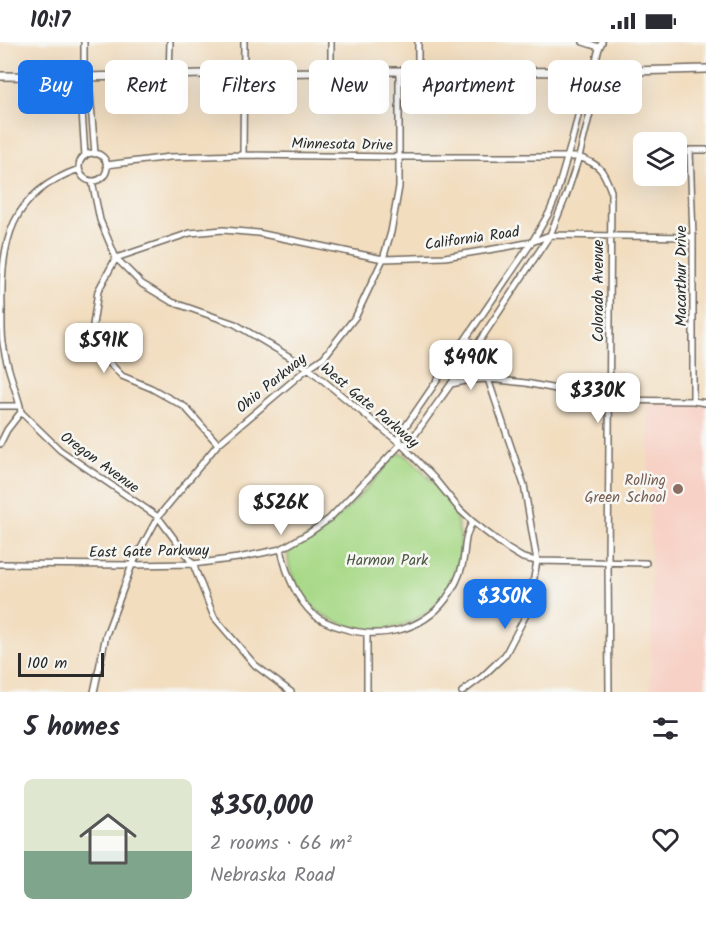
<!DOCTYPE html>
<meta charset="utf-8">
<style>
:root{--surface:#fff;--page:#f7f7f7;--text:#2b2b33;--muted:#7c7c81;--accent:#1a73e8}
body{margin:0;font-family:Kalam,sans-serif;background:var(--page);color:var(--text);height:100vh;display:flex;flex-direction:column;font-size:22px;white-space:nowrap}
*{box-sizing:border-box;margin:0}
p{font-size:20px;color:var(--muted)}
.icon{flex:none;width:33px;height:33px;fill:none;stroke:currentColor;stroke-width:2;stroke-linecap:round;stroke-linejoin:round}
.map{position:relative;height:650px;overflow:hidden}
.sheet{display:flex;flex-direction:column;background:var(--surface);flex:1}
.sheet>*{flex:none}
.top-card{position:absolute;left:18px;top:18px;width:670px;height:54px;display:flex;gap:12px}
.controls{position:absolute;left:633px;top:90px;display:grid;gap:12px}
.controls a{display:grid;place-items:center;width:54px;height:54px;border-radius:9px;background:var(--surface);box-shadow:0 6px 24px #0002;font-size:30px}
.scale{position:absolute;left:18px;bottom:15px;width:86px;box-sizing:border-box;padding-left:6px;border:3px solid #2b2b2b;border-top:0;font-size:16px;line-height:21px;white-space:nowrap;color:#2b2b2b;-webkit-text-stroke:4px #f6f6f2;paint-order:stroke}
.price{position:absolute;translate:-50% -51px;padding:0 14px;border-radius:12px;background:#fff;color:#222;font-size:20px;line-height:39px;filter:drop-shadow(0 2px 3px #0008)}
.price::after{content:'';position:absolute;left:50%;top:36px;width:18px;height:14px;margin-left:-9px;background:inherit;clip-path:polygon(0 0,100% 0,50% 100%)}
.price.selected{background:var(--accent);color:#fff}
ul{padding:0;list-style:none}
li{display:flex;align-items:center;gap:18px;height:150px;padding:0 24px}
li span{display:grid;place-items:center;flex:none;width:168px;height:120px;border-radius:9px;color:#555}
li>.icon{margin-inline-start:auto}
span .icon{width:72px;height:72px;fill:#fffc;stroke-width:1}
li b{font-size:26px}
h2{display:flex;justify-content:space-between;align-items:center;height:72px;padding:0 24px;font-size:26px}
.chip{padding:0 21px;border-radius:9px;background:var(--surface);box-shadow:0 6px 24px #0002;font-size:21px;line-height:54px}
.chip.selected{background:var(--accent);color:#fff}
.status{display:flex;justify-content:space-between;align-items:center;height:42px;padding:0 30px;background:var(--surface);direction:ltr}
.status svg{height:16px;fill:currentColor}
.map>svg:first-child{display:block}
.built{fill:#f7d1c6}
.green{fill:#a8d988;stroke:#6a825a;stroke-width:1.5}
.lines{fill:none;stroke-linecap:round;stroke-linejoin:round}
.minor-casing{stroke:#71695f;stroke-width:8}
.major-casing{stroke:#71695f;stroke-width:10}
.minor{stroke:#fff;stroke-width:5}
.major{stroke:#fff;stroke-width:7}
.education-dot{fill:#8d6e63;stroke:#f6f6f2;stroke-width:2}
.labels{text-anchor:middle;stroke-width:5;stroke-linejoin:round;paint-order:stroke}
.street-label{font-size:15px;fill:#2b2b2b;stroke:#f6f6f2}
.education-label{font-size:15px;fill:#785e54;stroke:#f6f6f2;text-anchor:end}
.park-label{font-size:15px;fill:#4a5642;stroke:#f6f6f2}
</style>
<div class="status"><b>10:17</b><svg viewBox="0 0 49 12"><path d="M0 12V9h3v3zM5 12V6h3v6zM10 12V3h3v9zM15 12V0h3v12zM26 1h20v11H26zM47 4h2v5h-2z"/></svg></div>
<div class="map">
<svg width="706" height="650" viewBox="0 0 706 650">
<rect width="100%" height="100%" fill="#f6f6f2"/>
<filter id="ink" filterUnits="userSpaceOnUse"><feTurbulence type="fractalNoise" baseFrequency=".0167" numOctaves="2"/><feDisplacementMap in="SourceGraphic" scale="12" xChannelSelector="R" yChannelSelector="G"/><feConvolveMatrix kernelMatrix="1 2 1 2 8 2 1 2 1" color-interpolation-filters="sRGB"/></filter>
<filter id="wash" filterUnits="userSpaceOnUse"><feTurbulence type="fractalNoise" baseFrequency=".008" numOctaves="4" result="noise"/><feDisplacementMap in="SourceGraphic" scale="24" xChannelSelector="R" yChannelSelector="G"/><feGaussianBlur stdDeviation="1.35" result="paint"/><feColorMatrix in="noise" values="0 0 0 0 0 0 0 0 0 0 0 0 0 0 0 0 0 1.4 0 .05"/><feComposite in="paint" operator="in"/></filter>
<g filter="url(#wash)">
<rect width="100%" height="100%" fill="#f2ddbf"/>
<path class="built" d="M 648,362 L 685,362 L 706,364 L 706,650 L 651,650 L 651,530 Z"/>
<path class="green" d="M 400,411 C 412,413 437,445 445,455 C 453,465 457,476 459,488 C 463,508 459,528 449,545 C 427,583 383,596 343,582 C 328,577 315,569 306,557 C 296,544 287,527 288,511 C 293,501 312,494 322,487 C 350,469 372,439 395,414 Z"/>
</g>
<g filter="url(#ink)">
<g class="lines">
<g class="minor-casing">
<path id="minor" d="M 84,0 L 84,35 L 80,39 L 85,114
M 418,0 L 418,30
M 583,0 L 599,5
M 331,31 L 331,0
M 169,33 L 170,0
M 85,36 L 89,38 L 95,112
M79 125a14 14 0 1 1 28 0a14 14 0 1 1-28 0Z
M 243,113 L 244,0
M 106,123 L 170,115 L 243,113 L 399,115 L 579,115 C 600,123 603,127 611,149 L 608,521 L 609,650
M 79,127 C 11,151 0,199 2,266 C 2,279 1,294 4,307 C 7,326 15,345 20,364 L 21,370 L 60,408 L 158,475 L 193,522 L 214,575 L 255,623 L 291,650
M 92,139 L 100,178 L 116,216 L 142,242 L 172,260 L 235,282 L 308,326 L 401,402 L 434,436 L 460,468 L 473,480 L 508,507 L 523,516 L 537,519 L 646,521
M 451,342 L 470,338 L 488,337 L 526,341 L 556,347 L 593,358 L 693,359 L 706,361
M 693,359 L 693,195 L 690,108 L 706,108
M 0,364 L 20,364
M 0,402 L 7,388 L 21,370
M 218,402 L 185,365 L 151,346 L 122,334 L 103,314 L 93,283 L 98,249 L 116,216 L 190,191 L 223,188 L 258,191 L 383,217 L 445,215 L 506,205 L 532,200 L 550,193 L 693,195
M 401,402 L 399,394 L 532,200 L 549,171 L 555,157 L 571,102 L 587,37 L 595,30
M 281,507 C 286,531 295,555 313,572 C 321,579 332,583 342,586 C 379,598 422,589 446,557 C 453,547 459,536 462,524 C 466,509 463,493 473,480
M 0,522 L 132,523 L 193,522 L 238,516 L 281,507 L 309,491 L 329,477 L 401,402 L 409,401 L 451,342 L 550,193 L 566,154 L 579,115 L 598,39 C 594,27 596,11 602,0
M 94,650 L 106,593 L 132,523 L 158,475 L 218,402 L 308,326 L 324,315 L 356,274 L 383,217 L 391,190 L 399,145 L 399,29
M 367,650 L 367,591
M 462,650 L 482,635 L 505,613 L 528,569 L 537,519 L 524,443 L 488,337 L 475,304 L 467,296"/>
</g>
<g class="major-casing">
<path id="major" d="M 0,34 L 84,35 L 244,31 L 399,29 L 595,30 L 706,27"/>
</g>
<use href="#minor" class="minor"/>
<use href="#major" class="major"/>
</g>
</g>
<circle class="education-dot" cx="678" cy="447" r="6"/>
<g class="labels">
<g class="street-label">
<text transform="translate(342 102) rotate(1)" y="5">Minnesota Drive</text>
<text transform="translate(472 196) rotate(-8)" y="5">California Road</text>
<text transform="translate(681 234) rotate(-90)" y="5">Macarthur Drive</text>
<text transform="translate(598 249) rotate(-90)" y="5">Colorado Avenue</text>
<text transform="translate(271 341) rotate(-39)" y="5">Ohio Parkway</text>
<text transform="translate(370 363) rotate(40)" y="5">West Gate Parkway</text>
<text transform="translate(100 420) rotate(36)" y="5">Oregon Avenue</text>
<text transform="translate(149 509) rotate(-1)" y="5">East Gate Parkway</text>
</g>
<g class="education-label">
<text x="666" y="443">Rolling<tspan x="666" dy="17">Green School</tspan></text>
</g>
<g class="park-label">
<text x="387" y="523">Harmon Park</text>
</g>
</g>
</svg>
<div class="controls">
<a><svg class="icon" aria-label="layers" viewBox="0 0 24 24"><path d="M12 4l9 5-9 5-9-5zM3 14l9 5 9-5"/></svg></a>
</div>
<div class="scale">100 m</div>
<b class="price" style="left:104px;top:332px">$591K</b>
<b class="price" style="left:471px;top:349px">$490K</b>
<b class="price" style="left:598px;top:382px">$330K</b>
<b class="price" style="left:281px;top:494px">$526K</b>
<b class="price selected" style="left:505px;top:588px">$350K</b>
<div class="top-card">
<a class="chip selected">Buy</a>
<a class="chip">Rent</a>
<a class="chip">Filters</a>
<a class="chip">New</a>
<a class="chip">Apartment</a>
<a class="chip">House</a>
</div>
</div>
<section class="sheet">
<h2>5 homes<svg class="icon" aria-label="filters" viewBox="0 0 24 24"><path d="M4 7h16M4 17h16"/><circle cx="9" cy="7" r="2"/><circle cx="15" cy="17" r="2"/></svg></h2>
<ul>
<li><span style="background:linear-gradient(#dfe7d0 60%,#7fa58c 0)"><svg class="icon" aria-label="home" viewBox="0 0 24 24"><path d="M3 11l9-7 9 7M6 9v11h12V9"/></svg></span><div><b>$350,000</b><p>2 rooms · 66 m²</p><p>Nebraska Road</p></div><svg class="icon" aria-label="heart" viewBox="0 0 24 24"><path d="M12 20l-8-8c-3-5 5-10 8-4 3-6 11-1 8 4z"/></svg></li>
</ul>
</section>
